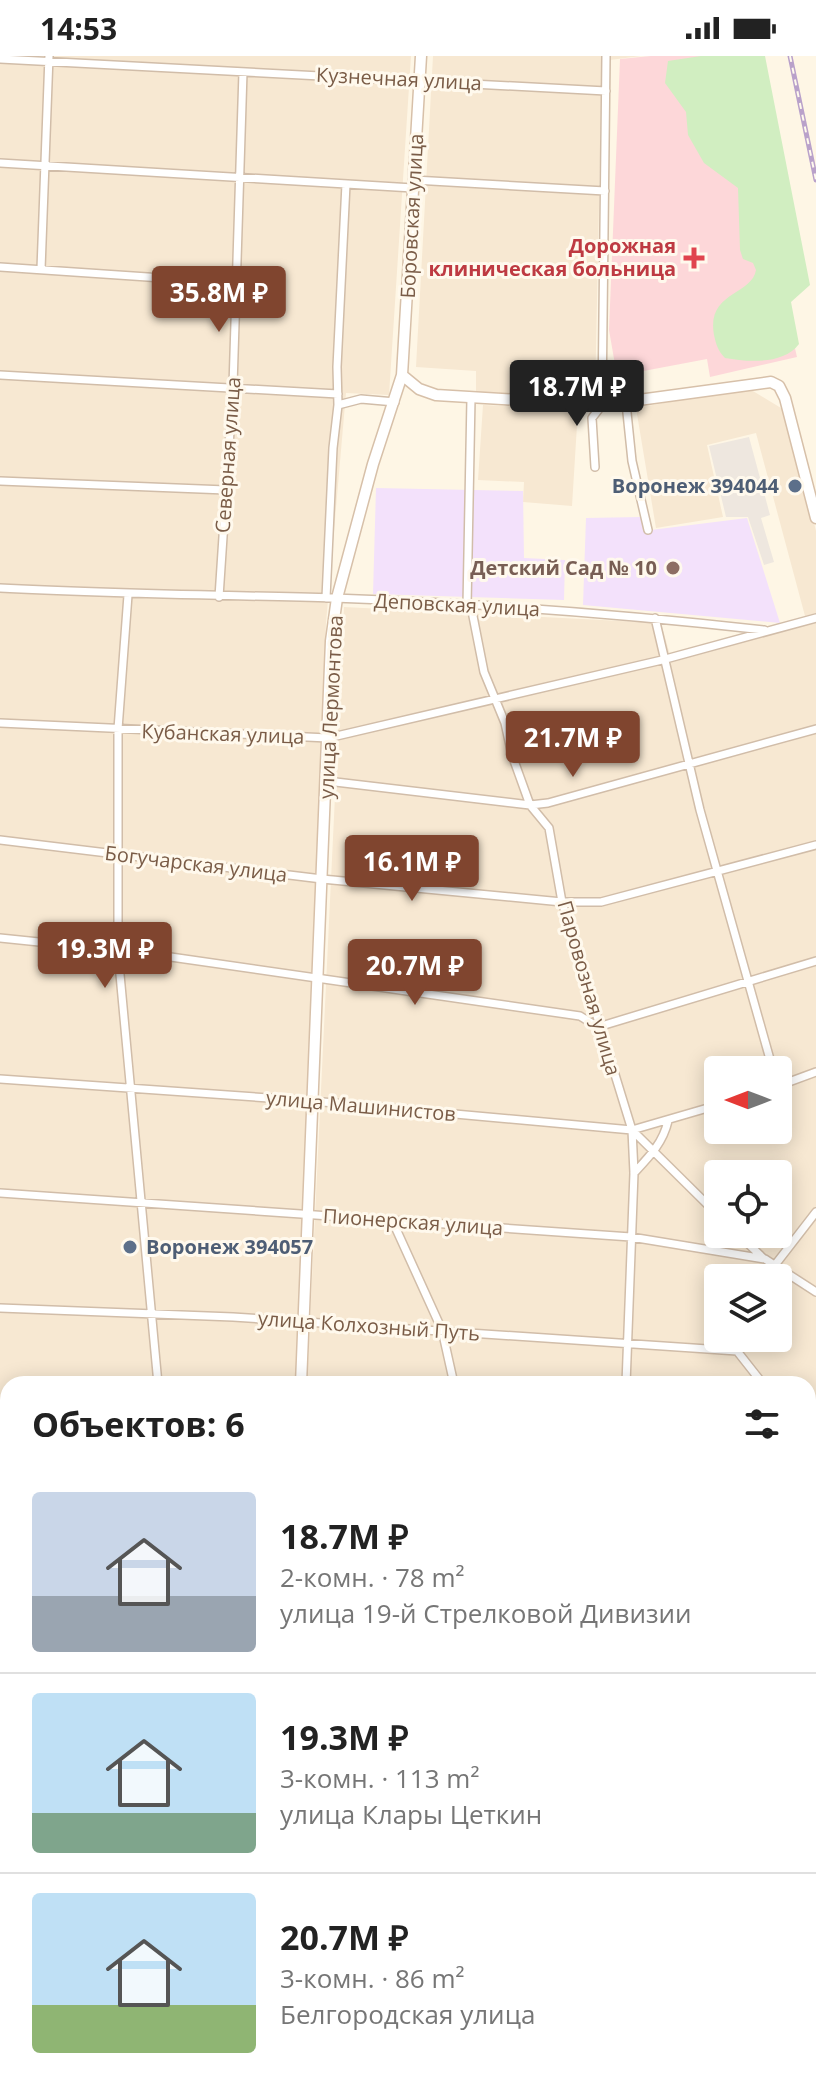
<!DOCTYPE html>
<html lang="ru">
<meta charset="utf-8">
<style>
:root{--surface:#fff;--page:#f6f6f6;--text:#222;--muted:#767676;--line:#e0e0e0;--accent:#80452f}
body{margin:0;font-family:"Open Sans",sans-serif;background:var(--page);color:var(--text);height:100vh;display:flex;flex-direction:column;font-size:30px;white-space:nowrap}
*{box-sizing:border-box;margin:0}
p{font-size:26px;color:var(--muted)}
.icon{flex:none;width:44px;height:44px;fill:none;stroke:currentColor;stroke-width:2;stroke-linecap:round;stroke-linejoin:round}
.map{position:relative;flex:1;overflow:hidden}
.side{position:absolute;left:0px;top:1320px;width:816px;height:712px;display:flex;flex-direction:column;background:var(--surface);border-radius:24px 24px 0 0;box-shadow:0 4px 20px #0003}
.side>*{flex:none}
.needle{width:52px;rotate:270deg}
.fabs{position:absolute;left:704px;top:1000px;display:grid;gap:16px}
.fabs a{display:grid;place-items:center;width:88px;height:88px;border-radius:8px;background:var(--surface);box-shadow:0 4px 20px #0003;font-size:40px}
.price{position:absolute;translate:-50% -68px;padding:0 18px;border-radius:8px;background:var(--accent);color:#fff;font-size:26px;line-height:52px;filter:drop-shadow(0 2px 4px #0008)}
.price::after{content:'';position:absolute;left:50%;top:48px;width:24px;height:18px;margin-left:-12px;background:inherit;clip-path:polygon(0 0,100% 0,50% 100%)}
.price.on{background:#222;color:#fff}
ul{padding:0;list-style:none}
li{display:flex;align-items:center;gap:24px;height:200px;padding:0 32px}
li+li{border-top:2px solid var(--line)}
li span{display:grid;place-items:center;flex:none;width:224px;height:160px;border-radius:8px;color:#555}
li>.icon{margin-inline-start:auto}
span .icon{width:96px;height:96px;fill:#fffc;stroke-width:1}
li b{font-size:34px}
h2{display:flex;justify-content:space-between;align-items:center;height:96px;padding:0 32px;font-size:34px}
.status{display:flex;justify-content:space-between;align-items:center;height:56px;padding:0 40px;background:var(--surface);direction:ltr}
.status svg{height:22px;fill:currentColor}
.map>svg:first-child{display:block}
.residential{fill:#f7e8d2;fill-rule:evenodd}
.industrial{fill:#eee7df}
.education{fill:#f3e1fb}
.medical{fill:#fdd7d9}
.green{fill:#d1eec1}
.water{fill:#b7e0ea;stroke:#9cd0dd;stroke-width:2}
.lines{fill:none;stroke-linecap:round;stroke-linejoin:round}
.street-casing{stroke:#d1bda9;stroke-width:10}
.secondary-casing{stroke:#d7c0a9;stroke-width:13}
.street{stroke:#fff;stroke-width:7}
.secondary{stroke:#fff;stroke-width:10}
.rail-casing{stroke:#b9a1ca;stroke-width:5}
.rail{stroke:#fff9ed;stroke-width:2;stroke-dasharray:6;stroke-linecap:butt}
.health-dot{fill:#e0444e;stroke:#fff9ed;stroke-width:3}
.service-dot{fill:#5c6f8a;stroke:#fff9ed;stroke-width:3}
.education-dot{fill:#8d6e63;stroke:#fff9ed;stroke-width:3}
.labels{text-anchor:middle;stroke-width:6;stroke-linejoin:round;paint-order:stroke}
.street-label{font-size:20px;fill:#7a5c47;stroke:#fff9ed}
.health-label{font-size:20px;font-weight:bold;fill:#be3a42;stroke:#fff9ed;text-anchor:end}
.service-label{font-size:20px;font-weight:bold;fill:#4e5e75;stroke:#fff9ed;text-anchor:end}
.education-label{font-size:20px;font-weight:bold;fill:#785e54;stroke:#fff9ed;text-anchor:end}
</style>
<div class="status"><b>14:53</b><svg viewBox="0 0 49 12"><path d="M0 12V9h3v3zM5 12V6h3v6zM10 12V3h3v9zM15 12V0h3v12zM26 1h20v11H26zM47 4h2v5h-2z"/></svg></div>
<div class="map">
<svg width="816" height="2032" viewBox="0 0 816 2032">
<rect width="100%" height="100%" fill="#fef6e5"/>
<path class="residential" d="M 0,0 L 411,0 L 389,339 L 346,337 L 326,567 L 297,1328 L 8,1328 L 8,1359 L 0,1359 Z
M 433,0 L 641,0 L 602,5 L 595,341 L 476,336 L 476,315 L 416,311 Z
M 748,332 L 786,355 L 816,475 L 816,557 L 805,560 L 756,377 L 707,389 L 723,461 L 656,472 L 636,352 Z
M 483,349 L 578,353 L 572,450 L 523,446 L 524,426 L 478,424 Z
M 344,551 L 661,567 L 672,606 L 816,566 L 816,1964 L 808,1963 L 808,1328 L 307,1328 ZM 718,1014 L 778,1014 L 778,1074 L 718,1074 ZM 718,1118 L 778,1118 L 778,1178 L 718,1178 ZM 718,1222 L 778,1222 L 778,1282 L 718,1282 Z
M 0,1373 L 8,1373 L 8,1853 L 0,1845 Z"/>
<path class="industrial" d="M 749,381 L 770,459 L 761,462 L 774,506 L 764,509 L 748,461 L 726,461 L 709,390 Z"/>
<path class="education" d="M 376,432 L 523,435 L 524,502 L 565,504 L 564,544 L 373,538 Z
M 641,461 L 643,475 L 747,462 L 780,567 L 583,549 L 586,462 Z"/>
<path class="medical" d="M 651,0 L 727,0 L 797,301 L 710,321 L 707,303 L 617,320 L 609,274 L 620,3 Z"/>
<path class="green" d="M 701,0 L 765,0 L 810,229 L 791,246 L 799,288 C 783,309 748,306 725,302 C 718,295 716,288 714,279 C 706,236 752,239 756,214 L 753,207 L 743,203 L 740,194 L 738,132 L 704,107 L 688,79 L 686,56 L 665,27 L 668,5 Z
M 201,2024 L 287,2024 L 287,2032 L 209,2032 Z
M 294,2024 L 619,2024 L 620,2032 L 294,2032 Z"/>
<path class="water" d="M 0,1859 L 8,1867 L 8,2024 L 191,2024 L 197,2032 L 0,2032 Z"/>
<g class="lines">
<g class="street-casing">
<path id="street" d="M 0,3 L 606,35
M 0,107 L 413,132
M 414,124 L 605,135
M 346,128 L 337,311 L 338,349 L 361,343 L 395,346
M 0,211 L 236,227
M 41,213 L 49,0
M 0,319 L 338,338
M 626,347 L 632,405 L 648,474
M 595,411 L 592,362 L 602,349 L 606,0
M 0,425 L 226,434
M 0,532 C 111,538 223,539 334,542 C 477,547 621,558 764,574
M 128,539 L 118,673 L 118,897 L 158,1328
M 219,541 L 233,330 L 243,16
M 326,542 L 333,392 L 338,349
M 467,550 L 471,342
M 471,550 L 484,616 L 505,667 L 512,699 L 530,749 L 549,772 L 562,846 L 632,1074 L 634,1117 L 626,1328
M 655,562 L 700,754 L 773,1014
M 0,667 L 328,682 L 662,604 L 816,562
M 327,725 L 530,749 L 548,747 L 816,673
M 0,784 L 322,823 L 562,846 L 601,846 L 816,789
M 0,882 L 136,896 L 580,960 L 598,971 L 816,905
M 0,1023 L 312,1045 L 632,1074 L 718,1049
M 778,1030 L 816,1016
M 632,1074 L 718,1159
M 634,1117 C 649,1101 663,1087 668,1065
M 0,1137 L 631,1181 L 765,1203 L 816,1236
M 392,1164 L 442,1274 L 454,1328
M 738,1178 L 763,1202
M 769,1222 L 775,1209 L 816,1156
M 0,1252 L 233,1261 L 737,1295
M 743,1282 L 737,1295 L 763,1328
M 808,1372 L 816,1365
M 808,1422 L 816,1424
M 0,1455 L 8,1455
M 808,1531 L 816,1531
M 0,1547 L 8,1547
M 808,1635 L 816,1651
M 5,1804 L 8,1804
M 808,1837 L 816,1833
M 2,1843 L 8,1844"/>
</g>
<g class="secondary-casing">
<path id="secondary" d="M 402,319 L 419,333 L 436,339 L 602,349 L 771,326 L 779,330 L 785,342 L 816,462
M 301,1328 L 331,585 L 337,542 L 373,408 L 402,319 L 421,0
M 0,1364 L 8,1364
M 808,1972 L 816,1972"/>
</g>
<use href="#street" class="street"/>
<use href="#secondary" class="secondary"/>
<g class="rail-casing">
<path id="rail" d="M 790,0 L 816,124"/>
</g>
<use href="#rail" class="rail"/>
</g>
<path class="health-dot" d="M690 190h8v8h8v8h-8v8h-8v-8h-8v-8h8z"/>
<g class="service-dot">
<circle cx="795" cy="430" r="8"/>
<circle cx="130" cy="1191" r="8"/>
</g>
<circle class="education-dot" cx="673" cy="512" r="8"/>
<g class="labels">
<g class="street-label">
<text transform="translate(399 23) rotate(3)" y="7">Кузнечная улица</text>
<text transform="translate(412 160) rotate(-87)" y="7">Боровская улица</text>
<text transform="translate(228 399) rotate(-86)" y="7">Северная улица</text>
<text transform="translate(457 549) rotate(3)" y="7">Деповская улица</text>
<text transform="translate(331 651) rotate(-87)" y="7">улица Лермонтова</text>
<text transform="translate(223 678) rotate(2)" y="7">Кубанская улица</text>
<text transform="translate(196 808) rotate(7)" y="7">Богучарская улица</text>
<text transform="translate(589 932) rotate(74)" y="7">Паровозная улица</text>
<text transform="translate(361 1050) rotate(5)" y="7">улица Машинистов</text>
<text transform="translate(413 1166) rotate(4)" y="7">Пионерская улица</text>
<text transform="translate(369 1270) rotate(4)" y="7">улица Колхозный Путь</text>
</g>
<g class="health-label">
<text x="676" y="197">Дорожная<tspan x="676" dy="23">клиническая больница</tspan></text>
</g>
<g class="service-label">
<text x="779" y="437">Воронеж 394044</text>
<text x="146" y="1198" text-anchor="start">Воронеж 394057</text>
</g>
<g class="education-label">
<text x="657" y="519">Детский Сад № 10</text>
</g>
</g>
</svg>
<div class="fabs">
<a><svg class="needle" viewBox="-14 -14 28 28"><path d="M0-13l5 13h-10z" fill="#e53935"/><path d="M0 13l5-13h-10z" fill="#767676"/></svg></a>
<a><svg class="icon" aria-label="locate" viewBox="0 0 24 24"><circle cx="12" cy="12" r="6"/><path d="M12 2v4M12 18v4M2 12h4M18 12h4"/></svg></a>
<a><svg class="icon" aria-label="layers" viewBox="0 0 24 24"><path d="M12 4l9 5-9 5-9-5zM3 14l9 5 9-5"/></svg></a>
</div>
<b class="price" style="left:219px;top:278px">35.8M ₽</b>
<b class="price on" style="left:577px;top:372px">18.7M ₽</b>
<b class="price" style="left:573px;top:723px">21.7M ₽</b>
<b class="price" style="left:412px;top:847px">16.1M ₽</b>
<b class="price" style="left:105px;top:934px">19.3M ₽</b>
<b class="price" style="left:415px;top:951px">20.7M ₽</b>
<section class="side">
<h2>Объектов: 6<svg class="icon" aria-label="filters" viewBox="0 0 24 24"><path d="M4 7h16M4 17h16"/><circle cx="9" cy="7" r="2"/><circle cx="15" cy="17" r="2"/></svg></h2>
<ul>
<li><span style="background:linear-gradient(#c9d6e8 65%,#9aa5b1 0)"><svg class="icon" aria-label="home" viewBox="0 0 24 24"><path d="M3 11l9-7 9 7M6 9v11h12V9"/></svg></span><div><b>18.7M ₽</b><p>2-комн. · 78 m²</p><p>улица 19-й Стрелковой Дивизии</p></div></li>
<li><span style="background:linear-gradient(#bfe0f5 75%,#7fa58c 0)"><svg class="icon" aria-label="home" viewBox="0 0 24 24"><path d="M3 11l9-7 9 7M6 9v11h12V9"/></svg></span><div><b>19.3M ₽</b><p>3-комн. · 113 m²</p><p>улица Клары Цеткин</p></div></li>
<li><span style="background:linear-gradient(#bfe0f5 70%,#8fb573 0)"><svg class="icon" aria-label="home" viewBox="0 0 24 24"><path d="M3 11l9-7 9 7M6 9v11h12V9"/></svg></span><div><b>20.7M ₽</b><p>3-комн. · 86 m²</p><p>Белгородская улица</p></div></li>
</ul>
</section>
</div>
